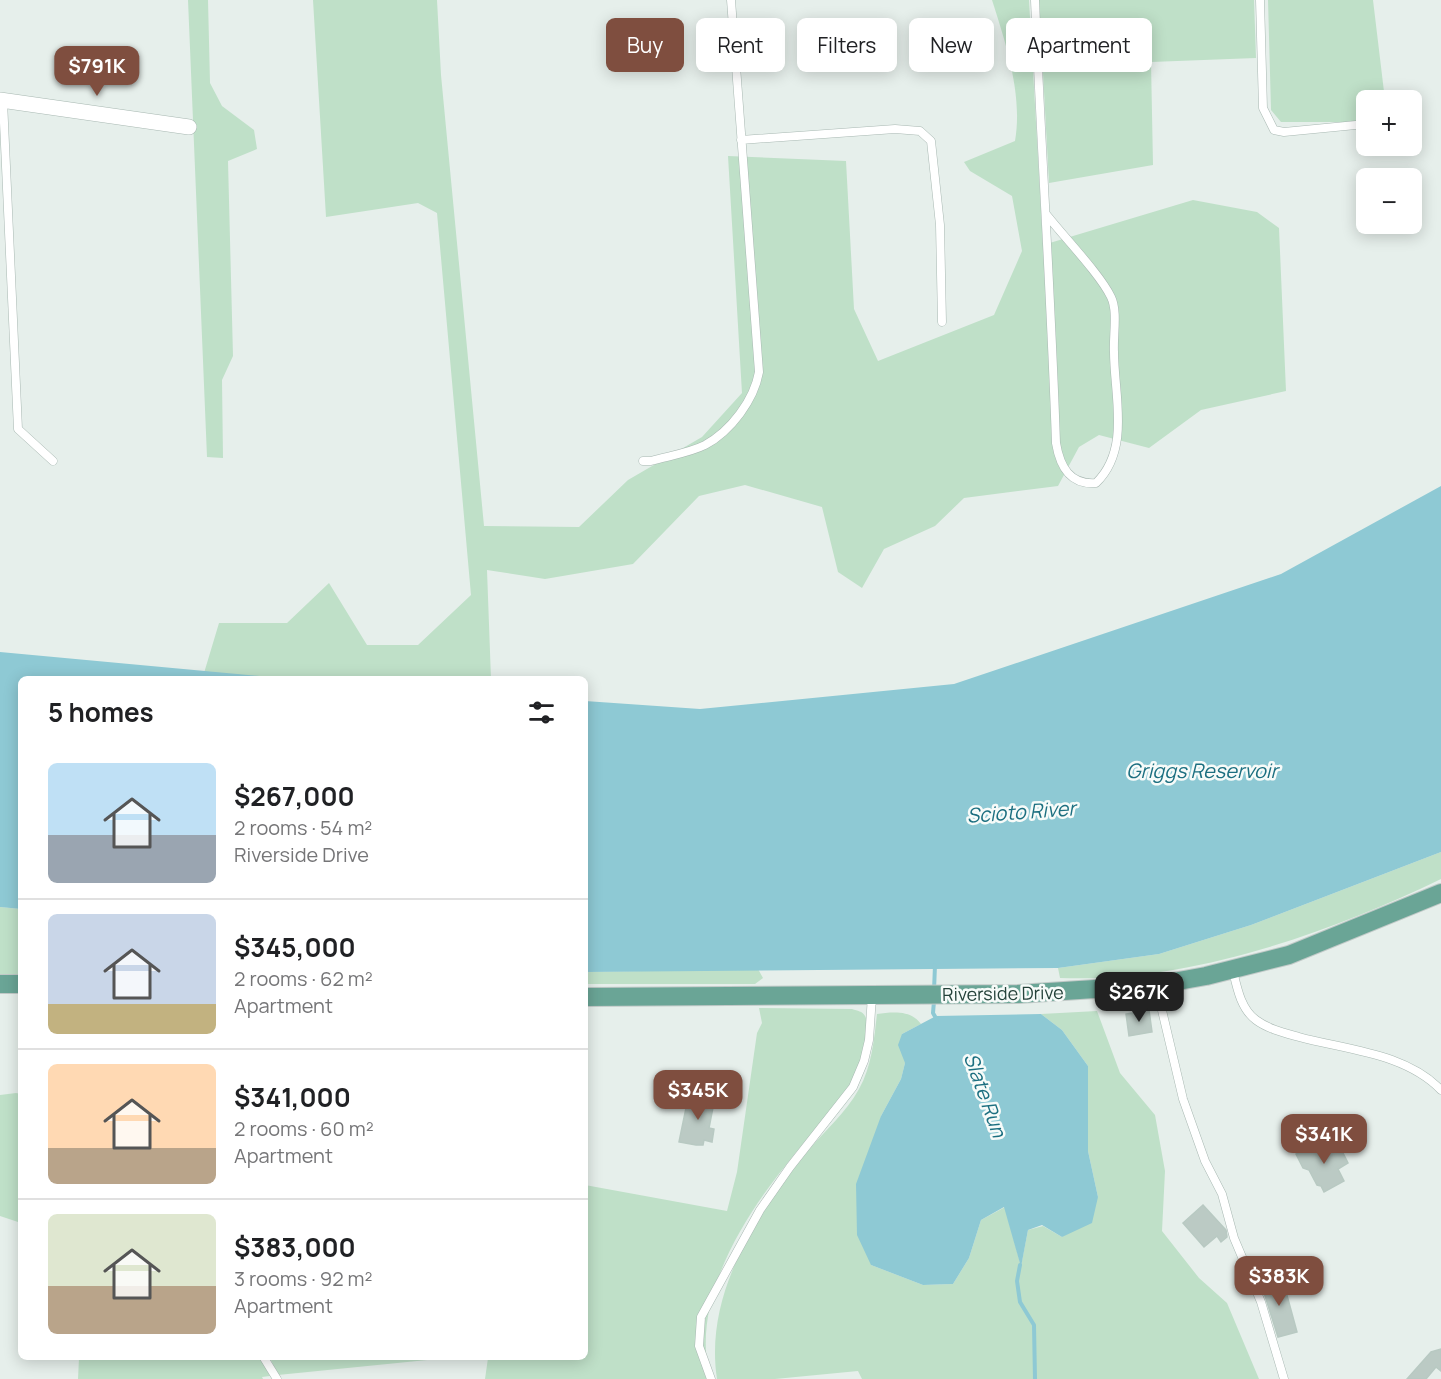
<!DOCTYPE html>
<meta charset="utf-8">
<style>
:root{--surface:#fff;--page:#f2f2f2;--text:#202124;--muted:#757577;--line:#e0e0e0;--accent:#7f4e3f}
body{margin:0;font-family:Manrope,sans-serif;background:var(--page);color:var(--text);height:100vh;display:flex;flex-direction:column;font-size:22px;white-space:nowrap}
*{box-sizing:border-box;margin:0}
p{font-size:20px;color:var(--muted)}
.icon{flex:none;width:33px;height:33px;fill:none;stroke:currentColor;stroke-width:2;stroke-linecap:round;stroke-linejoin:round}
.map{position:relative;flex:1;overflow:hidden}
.details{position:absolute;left:18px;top:676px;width:570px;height:684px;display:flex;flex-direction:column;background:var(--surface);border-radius:9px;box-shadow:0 3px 15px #0003}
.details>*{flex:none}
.banner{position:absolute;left:606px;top:18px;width:570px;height:54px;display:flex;gap:12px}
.buttons{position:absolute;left:1356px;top:90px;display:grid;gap:12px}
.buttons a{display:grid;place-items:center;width:66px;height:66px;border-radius:9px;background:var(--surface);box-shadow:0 3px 15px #0003;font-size:30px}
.price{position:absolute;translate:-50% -51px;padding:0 14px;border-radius:12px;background:var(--accent);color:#fff;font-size:20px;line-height:39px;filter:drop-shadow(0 2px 3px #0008)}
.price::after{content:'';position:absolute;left:50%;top:36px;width:18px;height:14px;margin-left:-9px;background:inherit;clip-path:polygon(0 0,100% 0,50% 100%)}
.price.active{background:#222;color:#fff}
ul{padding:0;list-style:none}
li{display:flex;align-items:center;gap:18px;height:150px;padding:0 30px}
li+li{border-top:2px solid var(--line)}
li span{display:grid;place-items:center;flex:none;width:168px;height:120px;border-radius:9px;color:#555}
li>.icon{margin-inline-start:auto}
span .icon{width:72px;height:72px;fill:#fffc;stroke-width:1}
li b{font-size:26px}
h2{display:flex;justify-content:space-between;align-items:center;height:72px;padding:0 30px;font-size:26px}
.tag{padding:0 21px;border-radius:9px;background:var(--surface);box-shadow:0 3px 15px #0003;font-size:21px;line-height:54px}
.tag.active{background:var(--accent);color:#fff}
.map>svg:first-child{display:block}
.green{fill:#bfe0c8}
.water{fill:#8ec9d4}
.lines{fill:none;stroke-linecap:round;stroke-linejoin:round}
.stream{stroke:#8ec9d4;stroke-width:4}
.building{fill:#bbcac4;stroke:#b8c9c2;stroke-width:1.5}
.service-casing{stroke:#a8b8b2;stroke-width:9}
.minor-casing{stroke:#a8b8b2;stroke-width:16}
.primary-casing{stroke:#c2cac8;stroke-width:20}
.service{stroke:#fff;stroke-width:8}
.minor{stroke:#fff;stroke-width:15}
.primary{stroke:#6aa596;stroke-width:18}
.labels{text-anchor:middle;stroke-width:5;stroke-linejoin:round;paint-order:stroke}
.street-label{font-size:18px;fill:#24423a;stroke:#f7fbf9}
.water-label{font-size:20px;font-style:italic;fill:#1c6f80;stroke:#f7fbf9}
</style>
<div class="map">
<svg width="1441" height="1379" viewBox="0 0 1441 1379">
<rect width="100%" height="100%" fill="#e6efeb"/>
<path class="green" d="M 188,0 L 208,0 L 210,83 L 222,106 L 254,130 L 257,149 L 228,161 L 233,356 L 222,380 L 223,458 L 207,457 Z
M 313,0 L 437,0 L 441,75 L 484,526 L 579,527 L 628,480 L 702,437 L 742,393 L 728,156 L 846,161 L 854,309 L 878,361 L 994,315 L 1022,251 L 1012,196 L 970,171 L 964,162 L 1015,141 C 1023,95 1006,44 992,0 L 1029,0 L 1043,245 L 1193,200 L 1257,212 L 1279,228 L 1286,391 L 1201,410 L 1149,448 L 1099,435 L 1079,447 L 1058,486 L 964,498 L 935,526 L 884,549 L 862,588 L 838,572 L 822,507 L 745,485 L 699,496 L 633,564 L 545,579 L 487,570 L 491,679 L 291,680 L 204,673 L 219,623 L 287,623 L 329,583 L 367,645 L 418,645 L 471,595 L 437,213 L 418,203 L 326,217 Z
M 1039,0 L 1254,0 L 1256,58 L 1151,62 L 1153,165 L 1049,183 Z
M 1268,0 L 1373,0 L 1385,100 L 1366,100 L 1366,122 L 1281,122 L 1271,110 Z
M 1441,852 L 1441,879 C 1328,934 1186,983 1060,978 L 1058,968 L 1159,954 L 1251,925 Z
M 0,907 L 21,909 L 21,984 L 0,984 Z
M 758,969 L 763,978 L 755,984 L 585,984 L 585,972 Z
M 759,1008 L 852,1009 C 858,1011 862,1011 865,1016 C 873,1028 860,1065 854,1078 C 835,1109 808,1136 786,1165 C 739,1223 691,1303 710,1379 L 485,1379 L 488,1358 L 585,1358 L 585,1185 L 727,1211 L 737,1172 L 757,1033 L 762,1023 Z
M 1097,1011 L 1120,1073 L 1155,1115 L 1165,1171 L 1162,1231 L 1199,1278 L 1227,1303 L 1259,1379 L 862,1379 L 858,1371 L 775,1379 L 717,1379 C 704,1295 756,1215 807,1152 C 824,1131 846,1113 859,1089 C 872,1066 874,1039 877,1014 C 893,1012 911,1010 921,1024 L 902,1034 L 905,1063 L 901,1079 L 881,1116 L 871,1265 L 923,1285 L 953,1284 L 969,1258 L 981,1220 L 1005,1207 L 1021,1266 L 1028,1230 L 1043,1226 L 1062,1237 L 1098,1197 L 1088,1151 L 1088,1066 L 1062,1030 L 1041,1014 Z
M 16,1093 L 21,1094 L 21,1223 L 0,1216 L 0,1095 Z
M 79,1358 L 261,1358 L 270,1376 L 262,1377 L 263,1379 L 78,1379 Z
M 270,1358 L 447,1358 L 278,1375 Z"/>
<path class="water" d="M 1441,486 L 1441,852 L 1251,925 L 1159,954 L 1058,968 L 585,972 L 585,701 L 700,709 L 954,684 L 1281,574 Z
M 0,652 L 291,679 L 21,680 L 21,909 L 0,907 Z
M 1041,1014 L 1062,1030 L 1088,1066 L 1088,1151 L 1098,1197 L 1092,1223 L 1062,1237 L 1042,1225 L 1028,1230 L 1021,1267 L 1004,1207 L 981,1220 L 969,1258 L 953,1284 L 923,1285 L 871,1265 L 857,1235 L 856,1184 L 881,1116 L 901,1079 L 905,1063 L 898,1045 L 902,1034 L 936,1016 Z"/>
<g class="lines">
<path class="stream" d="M 934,991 L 935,965
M 934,1001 L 933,1013 L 937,1020
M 1020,1265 L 1017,1281 L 1020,1302 L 1034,1325 L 1035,1379"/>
</g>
<path class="building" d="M 1149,1010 L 1152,1032 L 1129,1036 L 1126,1014 Z
M 697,1093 L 715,1097 L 709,1128 L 714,1129 L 712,1142 L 704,1140 L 703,1145 L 696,1145 L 679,1142 L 686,1108 L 695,1101 Z
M 1318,1142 L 1324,1153 L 1339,1145 L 1348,1163 L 1338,1169 L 1344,1181 L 1324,1192 L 1321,1186 L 1317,1185 L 1309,1170 L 1303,1168 L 1296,1154 Z
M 1203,1205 L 1226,1230 L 1227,1237 L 1221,1242 L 1217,1236 L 1204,1247 L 1183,1223 Z
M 1282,1277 L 1297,1332 L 1278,1337 L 1261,1283 Z
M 1441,1349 L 1441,1371 L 1436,1367 L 1426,1379 L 1407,1379 L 1431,1352 Z"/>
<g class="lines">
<g class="service-casing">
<path id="service" d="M 1035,0 C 1041,148 1051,295 1056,443 C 1060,467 1070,485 1096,483 C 1131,449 1114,395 1114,352 C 1113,336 1118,311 1111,297 C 1100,274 1063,236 1046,214
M 1260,0 L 1263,108 L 1274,130 L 1284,132 L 1366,124
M 3,101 L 18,429 L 53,461
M 741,140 L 895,129 L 920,131 L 931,141 L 940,225 L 942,322
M 643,461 L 651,461 C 668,456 689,453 705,445 C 731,431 754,400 759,372 L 731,0
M 1233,971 C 1237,988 1241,1009 1256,1020 C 1268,1029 1285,1033 1299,1037 C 1347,1050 1405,1053 1441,1090
M 1156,985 L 1183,1099 L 1205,1161 L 1222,1194 L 1234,1238 L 1261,1302 L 1284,1379
M 264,1358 L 277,1379
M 711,1379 L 699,1346 L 701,1317 L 760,1210 L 790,1167 L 853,1087 L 864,1061 L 869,1040 L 872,996"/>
</g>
<g class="minor-casing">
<path id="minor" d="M 0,100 L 189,127"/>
</g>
<g class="primary-casing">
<path id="primary" d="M 0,984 L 21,984
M 585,997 L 1018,994 L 1156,985 L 1206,976 L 1289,955 L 1441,893"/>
</g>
<use href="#service" class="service"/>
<use href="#minor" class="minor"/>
<use href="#primary" class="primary"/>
</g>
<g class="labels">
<g class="street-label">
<text transform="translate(1003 994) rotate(-1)" y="6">Riverside Drive</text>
</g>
<g class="water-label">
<text x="1202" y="778">Griggs Reservoir</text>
<text transform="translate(1021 812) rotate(-4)" y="7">Scioto River</text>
<text transform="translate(985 1095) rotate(70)" y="7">Slate Run</text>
</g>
</g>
</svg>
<div class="buttons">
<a>+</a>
<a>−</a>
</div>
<b class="price" style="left:97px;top:97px">$791K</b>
<b class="price active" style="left:1139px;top:1023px">$267K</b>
<b class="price" style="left:698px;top:1121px">$345K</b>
<b class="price" style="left:1324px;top:1165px">$341K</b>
<b class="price" style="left:1279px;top:1307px">$383K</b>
<div class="banner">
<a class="tag active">Buy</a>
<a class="tag">Rent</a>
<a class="tag">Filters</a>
<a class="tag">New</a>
<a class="tag">Apartment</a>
</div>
<section class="details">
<h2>5 homes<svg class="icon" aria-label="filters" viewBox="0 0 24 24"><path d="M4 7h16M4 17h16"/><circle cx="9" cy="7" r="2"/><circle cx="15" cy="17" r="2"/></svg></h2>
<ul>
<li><span style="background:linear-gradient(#bfe0f5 60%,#9aa5b1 0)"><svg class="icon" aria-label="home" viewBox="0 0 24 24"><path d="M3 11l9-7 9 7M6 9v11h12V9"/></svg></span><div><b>$267,000</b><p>2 rooms · 54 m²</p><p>Riverside Drive</p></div></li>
<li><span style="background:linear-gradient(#c9d6e8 75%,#c2b280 0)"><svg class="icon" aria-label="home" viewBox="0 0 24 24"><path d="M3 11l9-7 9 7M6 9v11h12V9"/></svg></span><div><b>$345,000</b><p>2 rooms · 62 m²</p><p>Apartment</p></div></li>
<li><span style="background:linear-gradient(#ffd9b3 70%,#b9a48a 0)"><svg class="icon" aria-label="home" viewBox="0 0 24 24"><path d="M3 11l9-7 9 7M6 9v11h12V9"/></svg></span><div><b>$341,000</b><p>2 rooms · 60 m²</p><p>Apartment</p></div></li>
<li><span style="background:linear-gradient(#dfe7d0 60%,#b9a48a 0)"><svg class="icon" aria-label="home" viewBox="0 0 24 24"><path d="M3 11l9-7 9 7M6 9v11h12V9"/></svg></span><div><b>$383,000</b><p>3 rooms · 92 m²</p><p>Apartment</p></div></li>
</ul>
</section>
</div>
